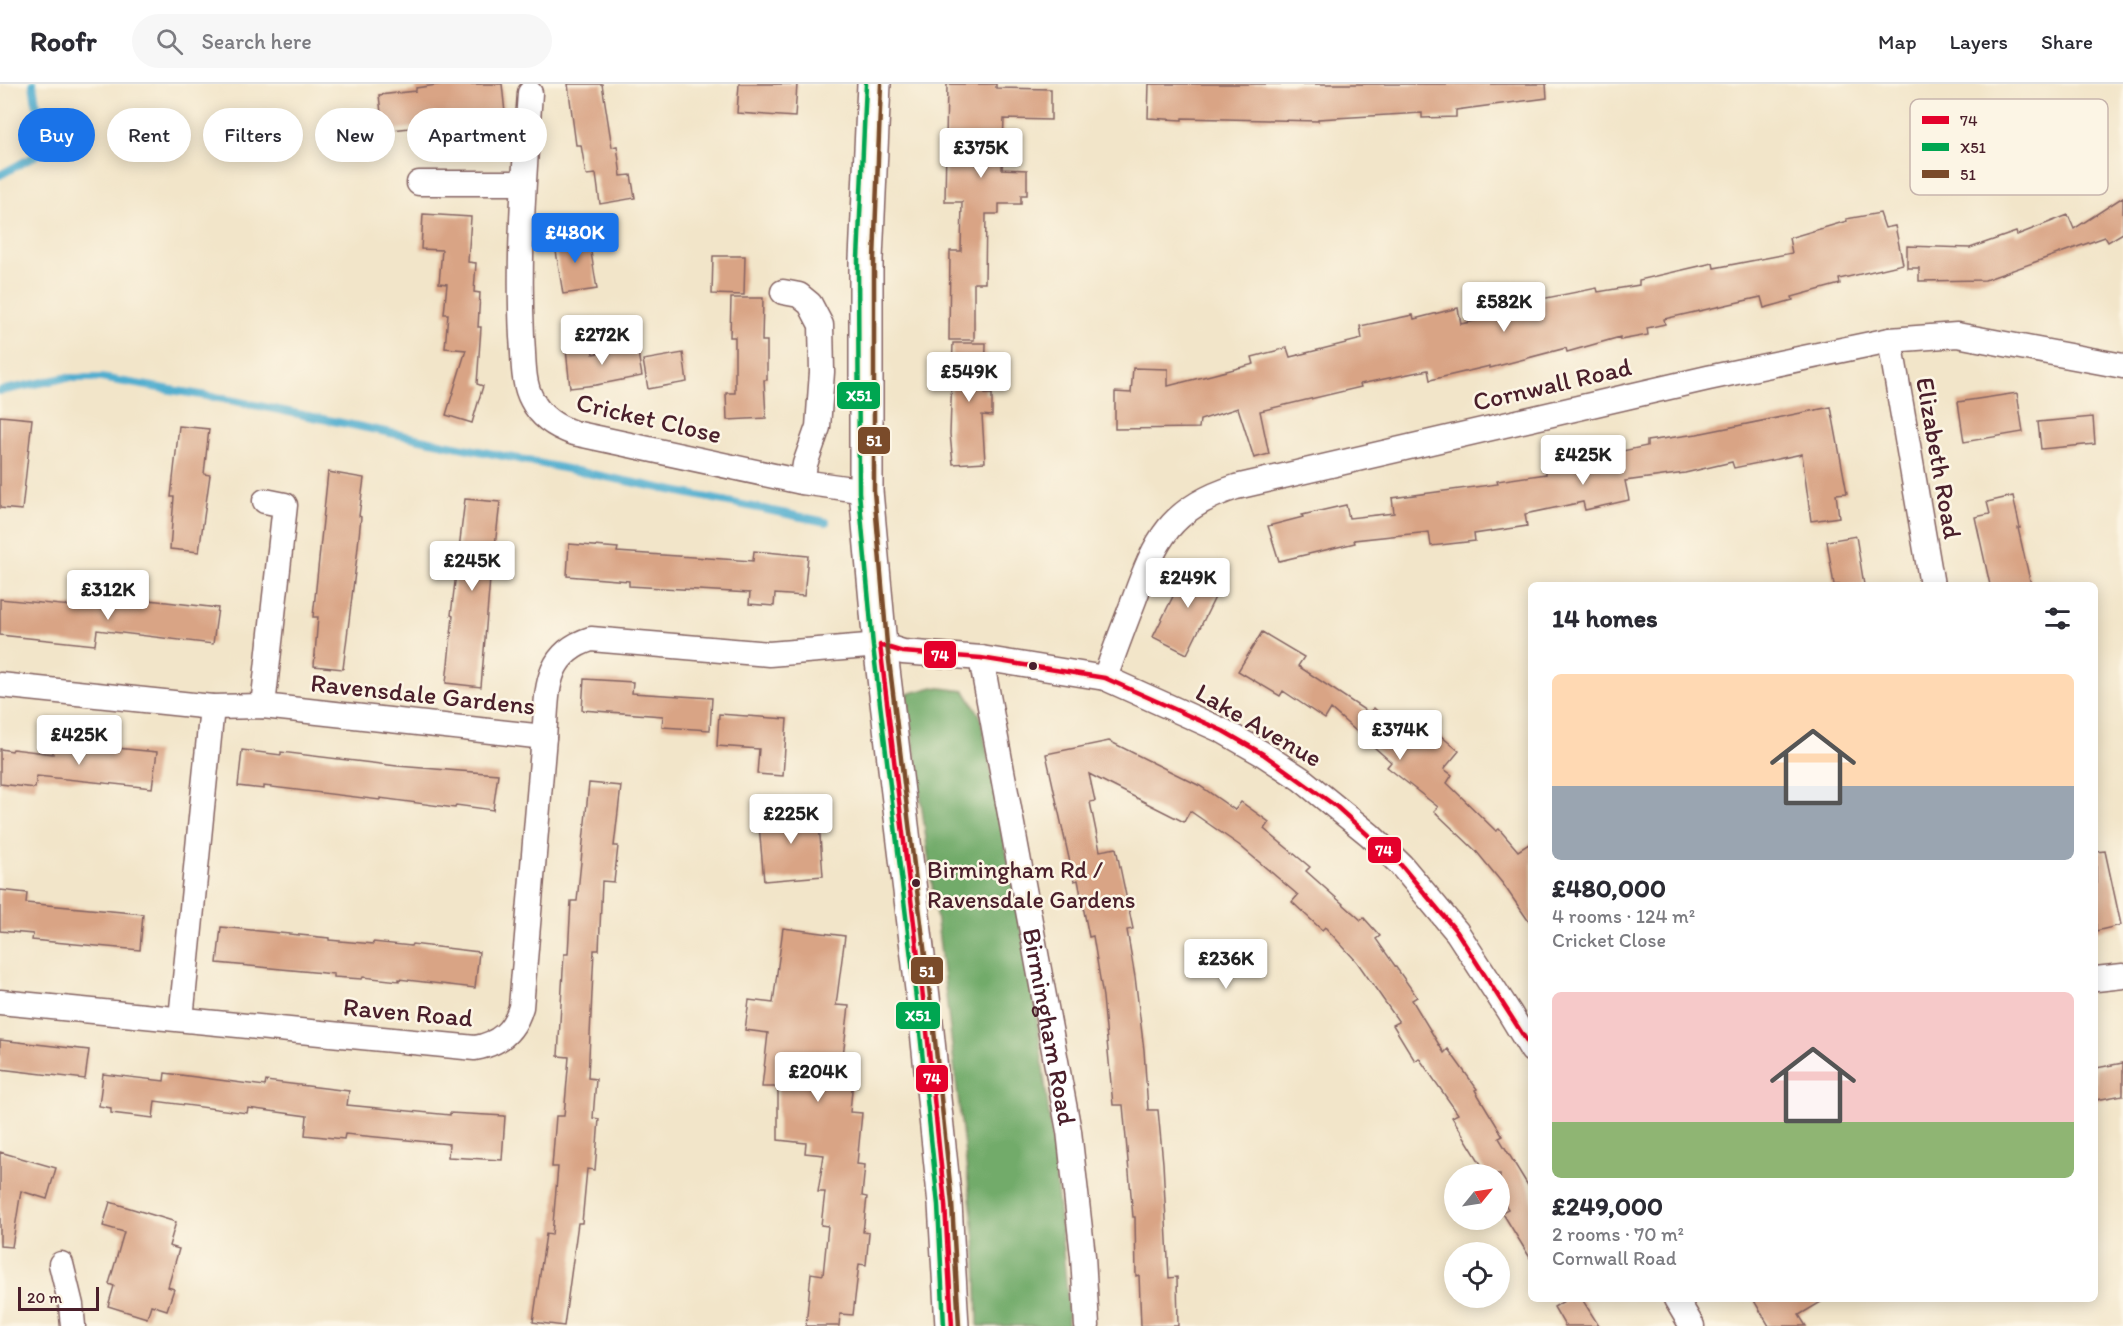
<!DOCTYPE html>
<meta charset="utf-8">
<style>
:root{--surface:#fff;--page:#f7f7f7;--text:#2b2b33;--muted:#7c7c81;--line:#e1e1e2;--accent:#1a73e8}
body{margin:0;font-family:Itim,sans-serif;background:var(--page);color:var(--text);height:100vh;display:flex;flex-direction:column;font-size:22px;white-space:nowrap}
*{box-sizing:border-box;margin:0}
p{font-size:20px;color:var(--muted)}
.icon{flex:none;width:33px;height:33px;fill:none;stroke:currentColor;stroke-width:2;stroke-linecap:round;stroke-linejoin:round}
.map{position:relative;flex:1;overflow:hidden}
.details{position:absolute;left:1528px;top:498px;width:570px;height:720px;display:flex;flex-direction:column;background:var(--surface);border-radius:9px;box-shadow:0 3px 15px #0003}
.details>*{flex:none}
.banner{position:absolute;left:18px;top:24px;width:570px;height:54px;display:flex;gap:12px}
.needle{width:39px;rotate:60deg}
.buttons{position:absolute;left:1444px;top:1080px;display:grid;gap:12px}
.buttons a{display:grid;place-items:center;width:66px;height:66px;border-radius:50%;background:var(--surface);box-shadow:0 3px 15px #0003;font-size:30px}
.scale{position:absolute;left:18px;bottom:15px;width:81px;box-sizing:border-box;padding-left:6px;border:3px solid #4a1f2b;border-top:0;font-size:16px;line-height:21px;white-space:nowrap;color:#4a1f2b;-webkit-text-stroke:4px #fcf5e5;paint-order:stroke}
.price{position:absolute;translate:-50% -51px;padding:0 14px;border-radius:6px;background:#fff;color:#222;font-size:20px;line-height:39px;filter:drop-shadow(0 2px 3px #0008)}
.price::after{content:'';position:absolute;left:50%;top:36px;width:18px;height:14px;margin-left:-9px;background:inherit;clip-path:polygon(0 0,100% 0,50% 100%)}
.price.selected{background:var(--accent);color:#fff}
ul{padding:0;list-style:none}
li{display:grid;align-content:center;gap:12px;height:318px;padding:0 24px}
li span{display:grid;place-items:center;height:186px;border-radius:9px;color:#555}
li>.icon{margin-inline-start:auto}
span .icon{width:108px;height:108px;fill:#fffc;stroke-width:1}
li b{font-size:26px}
h2{display:flex;justify-content:space-between;align-items:center;height:72px;padding:0 24px;font-size:26px}
.tag{padding:0 21px;border-radius:27px;background:var(--surface);box-shadow:0 3px 15px #0003;font-size:21px;line-height:54px}
.tag.selected{background:var(--accent);color:#fff}
header{display:flex;align-items:center;gap:36px;box-sizing:border-box;height:84px;padding:0 30px;background:var(--surface);border-bottom:2px solid var(--line)}
header strong{font-size:28px}
nav{display:flex;gap:33px;margin-inline-start:auto;font-size:21px}
.search{width:420px;height:54px;background:var(--page);display:flex;align-items:center;gap:15px;box-sizing:border-box;padding:0 21px;border-radius:33px;color:var(--muted);font-size:22px}
.map>svg:first-child{display:block}
.forest{fill:#72ab6a;stroke:#5e654a;stroke-width:1.5}
.lines{fill:none;stroke-linecap:round;stroke-linejoin:round}
.stream{stroke:#51aecf;stroke-width:8}
.building{fill:#d9a485}
.minor-casing{stroke:#856462;stroke-width:27}
.trunk-casing{stroke:#856462;stroke-width:36}
.minor{stroke:#fff;stroke-width:24}
.trunk{stroke:#fff;stroke-width:33}
.bus-1-casing{stroke:#fcf5e5;stroke-width:9}
.bus-2-casing{stroke:#fcf5e5;stroke-width:9}
.bus-3-casing{stroke:#fcf5e5;stroke-width:9}
.bus-1{stroke:#e4002b;stroke-width:4.5}
.bus-2{stroke:#00a651;stroke-width:4.5}
.bus-3{stroke:#7a4b2a;stroke-width:4.5}
.bus-dot{fill:#4a1f2b;stroke:#fcf5e5;stroke-width:2}
.labels{text-anchor:middle;stroke-width:5;stroke-linejoin:round;paint-order:stroke}
.bus-label{font-size:24px;fill:#4a1f2b;stroke:#fcf5e5;text-anchor:start}
.street-label{font-size:26px;fill:#4a1f2b;stroke:#fcf5e5}
.key{fill:#fcf5e5;stroke:#c7b5ad;stroke-width:1.5}
.key-label{font-size:16px;fill:#4a1f2b}
.line-badge{stroke:#fcf5e5;stroke-width:2}
.badge-label{font-size:16px;text-anchor:middle;font-weight:bold;fill:#fff}
</style>
<header>
<strong>Roofr</strong>
<div class="search"><svg class="icon" aria-label="search" viewBox="0 0 24 24"><circle cx="10" cy="10" r="6"/><path d="M15 15l6 6"/></svg>Search here</div>
<nav><a>Map</a><a>Layers</a><a>Share</a></nav>
</header>
<div class="map">
<svg width="2123" height="1242" viewBox="0 0 2123 1242">
<rect width="100%" height="100%" fill="#fcf5e5"/>
<filter id="ink" filterUnits="userSpaceOnUse"><feTurbulence type="fractalNoise" baseFrequency=".0167" numOctaves="2"/><feDisplacementMap in="SourceGraphic" scale="12" xChannelSelector="R" yChannelSelector="G"/><feConvolveMatrix kernelMatrix="1 2 1 2 8 2 1 2 1" color-interpolation-filters="sRGB"/></filter>
<filter id="wash" filterUnits="userSpaceOnUse"><feTurbulence type="fractalNoise" baseFrequency=".008" numOctaves="4" result="noise"/><feDisplacementMap in="SourceGraphic" scale="24" xChannelSelector="R" yChannelSelector="G"/><feGaussianBlur stdDeviation="1.35" result="paint"/><feColorMatrix in="noise" values="0 0 0 0 0 0 0 0 0 0 0 0 0 0 0 0 0 1.4 0 .05"/><feComposite in="paint" operator="in"/></filter>
<g filter="url(#wash)">
<rect width="100%" height="100%" fill="#f2e5c9"/>
<path class="forest" d="M 933,603 L 965,607 L 980,631 L 1034,909 L 1053,1064 L 1067,1207 L 1068,1242 L 978,1242 L 976,1163 L 939,854 L 907,610 Z"/>
<g class="lines">
<path class="stream" d="M 0,91 L 53,62 L 57,55 L 52,43 L 36,19 L 33,0
M 0,307 L 64,294 L 101,294 L 230,316 L 826,438"/>
</g>
<g id="blocks">
<path class="building" d="M 443,0 L 502,0 L 505,29 L 472,33 L 473,37 L 383,47 L 379,11 L 416,7 L 416,4 Z
M 568,0 L 602,0 L 612,63 L 617,62 L 621,92 L 631,91 L 635,114 L 600,120 L 596,90 L 586,91 L 581,61 L 576,61 Z
M 739,0 L 797,0 L 795,33 L 737,29 Z
M 947,0 L 996,0 L 996,4 L 1051,5 L 1051,36 L 1004,35 L 1002,85 L 1027,86 L 1027,111 L 1021,111 L 1021,120 L 999,120 L 999,130 L 986,130 L 985,199 L 974,199 L 974,256 L 949,256 L 950,167 L 961,167 L 962,118 L 945,118 Z
M 1149,0 L 1546,0 L 1547,14 L 1456,26 L 1456,33 L 1422,34 L 1422,29 L 1318,35 L 1318,37 L 1182,34 L 1182,36 L 1148,34 Z
M 2123,113 L 2123,149 L 2108,158 L 2105,153 L 1985,196 L 1919,197 L 1919,184 L 1907,184 L 1907,162 L 1970,164 L 2016,148 L 2017,151 L 2068,131 L 2074,145 Z
M 1880,129 L 1885,144 L 1895,142 L 1903,180 L 1839,195 L 1840,200 L 1792,213 L 1793,216 L 1764,224 L 1761,213 L 1664,235 L 1665,240 L 1647,244 L 1648,251 L 1620,256 L 1620,253 L 1567,268 L 1566,264 L 1490,284 L 1490,282 L 1430,296 L 1428,286 L 1360,300 L 1361,303 L 1260,327 L 1269,370 L 1254,374 L 1238,324 L 1200,336 L 1199,344 L 1115,345 L 1115,308 L 1131,309 L 1133,284 L 1168,285 L 1168,302 L 1254,280 L 1252,273 L 1287,264 L 1290,273 L 1362,255 L 1360,242 L 1413,231 L 1414,235 L 1458,224 L 1461,240 L 1542,221 L 1541,215 L 1597,204 L 1598,208 L 1639,201 L 1639,196 L 1713,179 L 1714,184 L 1792,169 L 1789,154 L 1847,137 L 1846,135 Z
M 423,130 L 471,133 L 468,178 L 476,179 L 474,208 L 480,209 L 478,243 L 481,243 L 477,300 L 483,302 L 472,339 L 446,331 L 466,266 L 445,264 L 448,230 L 444,230 L 447,200 L 439,199 L 442,166 L 421,165 Z
M 588,150 L 597,205 L 563,210 L 554,155 Z
M 713,172 L 745,172 L 744,211 L 712,210 Z
M 731,214 L 763,214 L 762,257 L 767,257 L 767,296 L 764,296 L 766,334 L 727,336 L 726,309 L 735,309 L 735,253 L 730,253 Z
M 953,259 L 986,259 L 985,310 L 992,310 L 992,332 L 982,331 L 985,378 L 953,380 L 950,350 Z
M 592,263 L 593,270 L 637,263 L 642,292 L 596,301 L 570,304 L 566,265 Z
M 683,269 L 687,298 L 648,305 L 643,276 Z
M 2017,309 L 2023,348 L 1964,358 L 1958,318 Z
M 1831,323 L 1847,409 L 1836,410 L 1839,433 L 1811,437 L 1802,370 L 1734,384 L 1732,378 L 1685,389 L 1625,397 L 1629,416 L 1585,426 L 1583,418 L 1525,430 L 1527,442 L 1474,450 L 1475,457 L 1431,462 L 1429,448 L 1354,456 L 1355,459 L 1279,477 L 1268,442 L 1303,433 L 1302,431 L 1346,421 L 1349,434 L 1394,429 L 1392,414 L 1498,400 L 1497,397 L 1546,390 L 1546,385 L 1590,377 L 1589,374 L 1647,362 L 1647,357 L 1697,350 Z
M 0,332 L 32,335 L 22,426 L 0,424 Z
M 2093,333 L 2095,360 L 2041,365 L 2038,338 Z
M 179,342 L 209,345 L 204,390 L 210,391 L 199,468 L 170,465 L 174,413 L 171,413 Z
M 328,388 L 364,394 L 359,432 L 361,433 L 357,472 L 343,585 L 314,582 L 318,533 L 313,533 Z
M 2013,412 L 2020,444 L 2018,444 L 2031,501 L 1990,501 L 1975,433 L 1990,430 L 1987,418 Z
M 465,415 L 500,418 L 494,471 L 492,470 L 481,603 L 446,599 L 453,532 L 451,531 Z
M 1856,452 L 1864,501 L 1834,501 L 1827,457 Z
M 569,460 L 618,464 L 617,468 L 753,477 L 754,467 L 808,472 L 804,512 L 775,510 L 774,522 L 749,520 L 750,509 L 629,502 L 629,497 L 567,492 Z
M 1189,480 L 1223,497 L 1187,570 L 1153,553 Z
M 114,512 L 218,524 L 213,560 L 97,546 L 95,561 L 0,551 L 0,515 L 112,526 Z
M 1262,548 L 1304,573 L 1298,582 L 1369,629 L 1374,624 L 1409,657 L 1424,638 L 1459,667 L 1444,685 L 1452,691 L 1447,699 L 1496,747 L 1499,745 L 1518,767 L 1532,758 L 1532,842 L 1503,800 L 1476,767 L 1434,727 L 1438,723 L 1387,683 L 1391,678 L 1331,625 L 1325,635 L 1283,607 L 1280,612 L 1238,587 Z
M 584,595 L 633,598 L 632,609 L 712,614 L 710,646 L 662,643 L 663,632 L 582,626 Z
M 719,630 L 787,635 L 783,692 L 757,690 L 759,665 L 717,662 Z
M 1109,657 L 1200,702 L 1235,726 L 1241,718 L 1269,738 L 1264,745 L 1310,783 L 1306,787 L 1361,836 L 1364,834 L 1380,852 L 1376,855 L 1417,913 L 1412,916 L 1444,969 L 1448,965 L 1477,1005 L 1475,1006 L 1503,1052 L 1499,1054 L 1532,1108 L 1532,1177 L 1502,1128 L 1508,1125 L 1500,1112 L 1500,1090 L 1487,1090 L 1452,1033 L 1458,1030 L 1419,974 L 1415,977 L 1393,941 L 1399,938 L 1357,878 L 1325,843 L 1322,846 L 1292,818 L 1298,811 L 1239,761 L 1190,727 L 1184,738 L 1089,690 L 1095,717 L 1090,718 L 1100,767 L 1116,764 L 1133,845 L 1127,846 L 1135,893 L 1144,966 L 1148,1026 L 1158,1026 L 1163,1079 L 1169,1194 L 1177,1193 L 1178,1242 L 1141,1242 L 1139,1191 L 1136,1192 L 1135,1133 L 1133,1133 L 1123,1021 L 1113,1021 L 1103,913 L 1093,852 L 1089,853 L 1078,796 L 1074,797 L 1046,670 Z
M 54,658 L 157,668 L 152,704 L 37,692 L 35,704 L 0,700 L 0,665 L 12,667 L 13,665 L 53,670 Z
M 242,666 L 281,671 L 281,668 L 397,682 L 498,690 L 493,726 L 456,721 L 455,724 L 380,714 L 380,716 L 264,702 L 264,705 L 238,702 Z
M 589,699 L 621,702 L 614,762 L 618,762 L 614,798 L 602,797 L 599,866 L 594,866 L 588,994 L 596,995 L 593,1034 L 599,1035 L 595,1086 L 587,1085 L 582,1139 L 578,1139 L 564,1242 L 533,1238 L 546,1150 L 552,1151 L 558,1083 L 552,1083 L 556,1032 L 564,1032 L 569,973 L 558,972 L 564,870 L 568,870 L 571,817 L 577,817 Z
M 818,725 L 823,792 L 764,797 L 758,730 Z
M 2105,767 L 2121,841 L 2096,847 L 2096,768 Z
M 0,806 L 27,809 L 26,819 L 143,830 L 140,866 L 32,856 L 33,850 L 0,847 Z
M 221,843 L 329,854 L 329,856 L 373,860 L 373,858 L 411,862 L 412,860 L 479,868 L 475,904 L 399,895 L 399,897 L 363,893 L 362,895 L 334,893 L 334,890 L 217,879 Z
M 783,844 L 845,852 L 836,921 L 849,922 L 843,972 L 855,973 L 850,1028 L 862,1029 L 857,1080 L 865,1081 L 862,1112 L 867,1113 L 863,1148 L 869,1149 L 866,1181 L 859,1180 L 853,1231 L 840,1230 L 839,1242 L 806,1242 L 811,1189 L 823,1191 L 828,1142 L 821,1141 L 825,1108 L 818,1108 L 824,1071 L 805,1069 L 806,1059 L 778,1056 L 778,1003 L 762,1003 L 768,949 L 745,946 L 749,916 L 773,919 Z
M 0,956 L 89,966 L 85,995 L 0,985 Z
M 2123,979 L 2123,1011 L 2096,1016 L 2096,984 Z
M 165,989 L 265,1002 L 266,997 L 349,1007 L 347,1021 L 450,1031 L 450,1029 L 505,1032 L 502,1076 L 448,1073 L 449,1060 L 345,1050 L 344,1055 L 305,1051 L 307,1032 L 248,1024 L 247,1029 L 155,1017 L 153,1034 L 111,1029 L 111,1024 L 99,1022 L 103,990 L 164,997 Z
M 0,1068 L 56,1084 L 47,1115 L 21,1107 L 12,1163 L 0,1162 Z
M 110,1118 L 176,1138 L 169,1162 L 179,1165 L 168,1203 L 174,1205 L 167,1226 L 151,1221 L 147,1234 L 108,1222 L 114,1202 L 109,1200 L 124,1148 L 103,1142 Z
M 1567,1215 L 1582,1215 L 1599,1242 L 1565,1242 L 1554,1223 Z
M 1753,1215 L 1826,1215 L 1799,1231 L 1806,1242 L 1769,1242 Z"/>
</g>
</g>
<g filter="url(#ink)">
<use href="#blocks" fill-opacity="0" stroke="#856462" stroke-width="1.5"/>
<g class="lines">
<g class="minor-casing">
<g id="minor">
<path d="M 530,9 C 524,91 518,172 522,253 C 524,274 522,298 532,316 C 541,334 556,343 574,349 L 802,398 L 866,407"/>
<path d="M 419,99 L 523,99"/>
<path d="M 783,208 L 799,211 L 810,220 L 821,241 L 822,288 L 818,343 L 805,380 L 802,398"/>
<path d="M 1890,256 L 1932,501"/>
<path id="s1" d="M 981,574 L 1069,1047 L 1083,1172 L 1087,1242"/>
<path d="M 1105,594 C 1114,568 1124,542 1134,516 C 1156,455 1170,424 1236,403 L 1708,294 L 1890,256 L 1957,251 L 2123,282"/>
<path d="M 0,601 L 212,623 L 263,622 L 544,653 C 548,611 542,570 591,555 L 769,570 L 880,561 L 903,568 L 981,574 L 1105,594 L 1223,647 L 1263,670 L 1301,695 L 1370,751 L 1401,781 L 1457,848 L 1509,928 L 1532,966"/>
<path d="M 263,622 L 285,421 L 265,417"/>
<path d="M 2096,895 L 2123,892"/>
<path d="M 0,918 L 475,964 C 499,960 514,947 521,923 L 544,653"/>
<path d="M 181,935 L 212,623"/>
<path d="M 61,1180 L 71,1221 L 73,1242"/>
<path d="M 1676,1215 L 1692,1242"/>
</g>
</g>
<g class="trunk-casing">
<path id="trunk" d="M 874,0 L 866,175 L 866,407 L 880,561 L 926,938 L 945,1120 L 952,1242"/>
</g>
<use href="#minor" class="minor"/>
<use href="#trunk" class="trunk"/>
<g class="bus-1-casing">
<path id="bus-1" d="M 952,1242 L 945,1120 L 926,938 L 880,561 L 903,568 L 981,574 L 1105,594 L 1223,647 L 1263,670 L 1337,723 L 1401,781 L 1457,848 L 1532,965"/>
</g>
<g class="bus-2-casing">
<path id="bus-2" d="M 866,0 L 858,175 L 859,408 L 873,562 L 919,939 L 938,1121 L 944,1242"/>
</g>
<g class="bus-3-casing">
<path id="bus-3" d="M 881,0 L 874,175 L 874,407 L 887,560 L 933,937 L 952,1119 L 959,1242"/>
</g>
<use href="#bus-1" class="bus-1"/>
<use href="#bus-2" class="bus-2"/>
<use href="#bus-3" class="bus-3"/>
</g>
</g>
<g class="bus-dot">
<circle cx="1033" cy="582" r="5"/>
<circle cx="916" cy="799" r="5"/>
</g>
<g class="labels">
<g class="bus-label">
<text x="927" y="794">Birmingham Rd /<tspan x="927" dy="30">Ravensdale Gardens</tspan></text>
</g>
<g class="street-label">
<text transform="translate(1552 300) rotate(-13)" y="9">Cornwall Road</text>
<text transform="translate(649 334) rotate(13)" y="9">Cricket Close</text>
<text transform="translate(1939 374) rotate(80)" y="9">Elizabeth Road</text>
<text transform="translate(423 610) rotate(6)" y="9">Ravensdale Gardens</text>
<text transform="translate(1259 641) rotate(30)" y="9">Lake Avenue</text>
<text transform="translate(408 928) rotate(5)" y="9">Raven Road</text>
<text dy="9" stroke="none"><textPath href="#s1" startOffset="375">Birmingham Road</textPath></text>
</g>
</g>
<rect x="1910" y="15" width="198" height="96" rx="9" class="key"/>
<rect x="1922" y="32" width="27" height="8" fill="#e4002b"/>
<rect x="1922" y="59" width="27" height="8" fill="#00a651"/>
<rect x="1922" y="86" width="27" height="8" fill="#7a4b2a"/>
<g class="key-label">
<text x="1960" y="42">74</text>
<text x="1960" y="69">X51</text>
<text x="1960" y="96">51</text>
</g>
<g class="line-badge">
<rect x="836" y="297" width="45" height="29" rx="6" fill="#00a651"/>
<rect x="857" y="342" width="34" height="29" rx="6" fill="#7a4b2a"/>
<rect x="923" y="556" width="34" height="29" rx="6" fill="#e4002b"/>
<rect x="1367" y="752" width="35" height="28" rx="6" fill="#e4002b"/>
<rect x="910" y="872" width="34" height="29" rx="6" fill="#7a4b2a"/>
<rect x="895" y="917" width="46" height="29" rx="6" fill="#00a651"/>
<rect x="915" y="980" width="34" height="29" rx="6" fill="#e4002b"/>
</g>
<g class="badge-label">
<text x="859" y="317">X51</text>
<text x="874" y="362">51</text>
<text x="940" y="577">74</text>
<text x="1384" y="772">74</text>
<text x="927" y="893">51</text>
<text x="918" y="937">X51</text>
<text x="932" y="1000">74</text>
</g>
</svg>
<div class="buttons">
<a><svg class="needle" viewBox="-14 -14 28 28"><path d="M0-13l5 13h-10z" fill="#e53935"/><path d="M0 13l5-13h-10z" fill="#7c7c81"/></svg></a>
<a><svg class="icon" aria-label="locate" viewBox="0 0 24 24"><circle cx="12" cy="12" r="6"/><path d="M12 2v4M12 18v4M2 12h4M18 12h4"/></svg></a>
</div>
<div class="scale">20 m</div>
<b class="price" style="left:981px;top:95px">£375K</b>
<b class="price selected" style="left:575px;top:180px">£480K</b>
<b class="price" style="left:1504px;top:249px">£582K</b>
<b class="price" style="left:602px;top:282px">£272K</b>
<b class="price" style="left:969px;top:319px">£549K</b>
<b class="price" style="left:1583px;top:402px">£425K</b>
<b class="price" style="left:472px;top:508px">£245K</b>
<b class="price" style="left:1188px;top:525px">£249K</b>
<b class="price" style="left:108px;top:537px">£312K</b>
<b class="price" style="left:1400px;top:677px">£374K</b>
<b class="price" style="left:79px;top:682px">£425K</b>
<b class="price" style="left:791px;top:761px">£225K</b>
<b class="price" style="left:1226px;top:906px">£236K</b>
<b class="price" style="left:818px;top:1019px">£204K</b>
<div class="banner">
<a class="tag selected">Buy</a>
<a class="tag">Rent</a>
<a class="tag">Filters</a>
<a class="tag">New</a>
<a class="tag">Apartment</a>
</div>
<section class="details">
<h2>14 homes<svg class="icon" aria-label="filters" viewBox="0 0 24 24"><path d="M4 7h16M4 17h16"/><circle cx="9" cy="7" r="2"/><circle cx="15" cy="17" r="2"/></svg></h2>
<ul>
<li><span style="background:linear-gradient(#ffd9b3 60%,#9aa5b1 0)"><svg class="icon" aria-label="home" viewBox="0 0 24 24"><path d="M3 11l9-7 9 7M6 9v11h12V9"/></svg></span><div><b>£480,000</b><p>4 rooms · 124 m²</p><p>Cricket Close</p></div></li>
<li><span style="background:linear-gradient(#f6c9c9 70%,#8fb573 0)"><svg class="icon" aria-label="home" viewBox="0 0 24 24"><path d="M3 11l9-7 9 7M6 9v11h12V9"/></svg></span><div><b>£249,000</b><p>2 rooms · 70 m²</p><p>Cornwall Road</p></div></li>
</ul>
</section>
</div>
